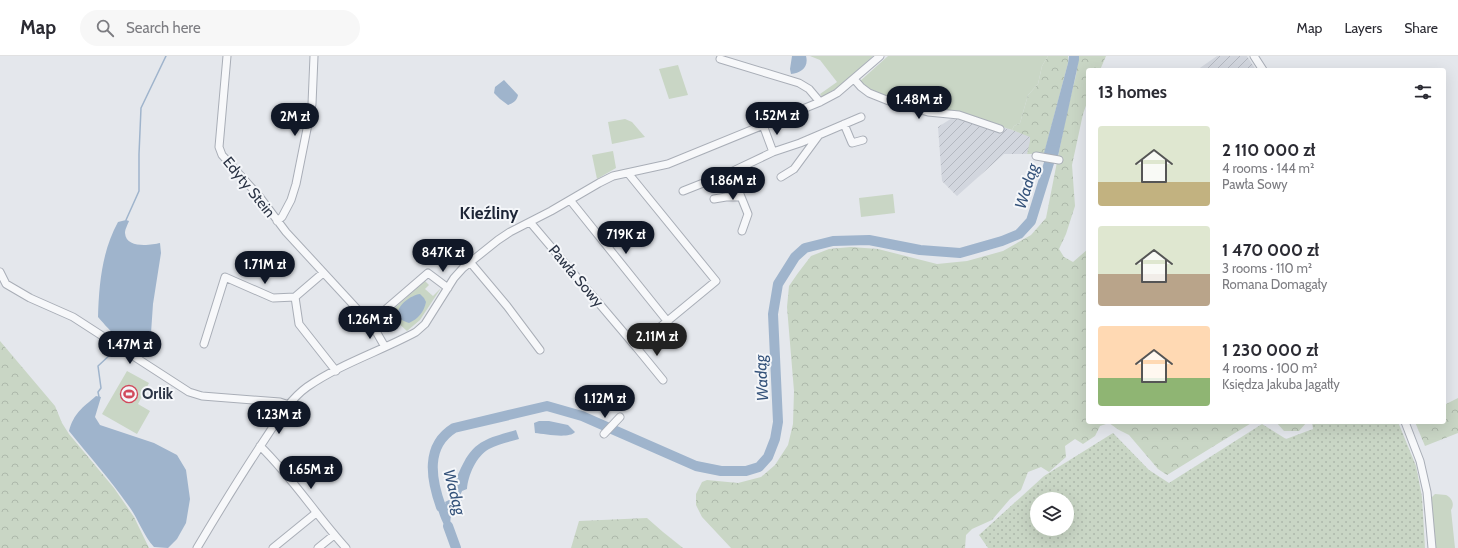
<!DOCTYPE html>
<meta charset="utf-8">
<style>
:root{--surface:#fff;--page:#f7f7f7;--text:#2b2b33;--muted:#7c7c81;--line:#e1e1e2;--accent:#111827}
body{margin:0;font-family:Cabin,sans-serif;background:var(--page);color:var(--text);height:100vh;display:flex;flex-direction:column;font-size:15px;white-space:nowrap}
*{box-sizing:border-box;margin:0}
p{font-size:13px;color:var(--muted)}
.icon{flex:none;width:22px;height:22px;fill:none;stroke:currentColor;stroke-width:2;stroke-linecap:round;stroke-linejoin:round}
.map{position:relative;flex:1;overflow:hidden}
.details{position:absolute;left:1086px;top:12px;width:360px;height:356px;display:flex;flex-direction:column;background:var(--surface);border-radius:4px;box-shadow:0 4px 16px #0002}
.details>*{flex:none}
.controls{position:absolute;left:1030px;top:436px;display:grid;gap:8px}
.controls a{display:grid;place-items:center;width:44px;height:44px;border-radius:50%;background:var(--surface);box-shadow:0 4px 16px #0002;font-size:20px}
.price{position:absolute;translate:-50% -34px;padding:0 9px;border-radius:14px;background:var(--accent);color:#fff;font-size:13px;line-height:26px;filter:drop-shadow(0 1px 2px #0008)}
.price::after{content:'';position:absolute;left:50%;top:24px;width:12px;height:9px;margin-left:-6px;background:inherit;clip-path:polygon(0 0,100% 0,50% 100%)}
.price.active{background:#222;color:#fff}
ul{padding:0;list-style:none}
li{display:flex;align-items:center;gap:12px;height:100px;padding:0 12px}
li span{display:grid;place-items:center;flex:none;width:112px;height:80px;border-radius:4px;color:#555}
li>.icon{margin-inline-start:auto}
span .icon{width:48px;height:48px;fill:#fffc;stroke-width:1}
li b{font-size:17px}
h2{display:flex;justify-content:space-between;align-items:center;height:48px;padding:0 12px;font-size:17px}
header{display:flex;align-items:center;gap:24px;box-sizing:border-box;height:56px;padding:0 20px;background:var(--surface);border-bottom:1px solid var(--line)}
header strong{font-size:19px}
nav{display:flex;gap:22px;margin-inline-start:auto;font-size:14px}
.search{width:280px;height:36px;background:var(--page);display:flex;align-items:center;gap:10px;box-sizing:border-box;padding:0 14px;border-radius:22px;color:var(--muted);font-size:15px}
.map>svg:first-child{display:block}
.industrial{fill:url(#industrial-furrows)}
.grass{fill:#c9d6c5}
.forest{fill:url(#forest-crowns)}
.park{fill:url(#park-dots);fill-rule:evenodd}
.water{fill:#9fb4cc}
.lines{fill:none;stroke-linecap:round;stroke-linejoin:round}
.stream{stroke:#9fb4cc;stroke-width:1.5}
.river{stroke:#9fb4cc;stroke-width:10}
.minor-casing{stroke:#a9aeb7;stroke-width:9}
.minor{stroke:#f7f8fa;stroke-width:7}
.labels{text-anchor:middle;stroke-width:4;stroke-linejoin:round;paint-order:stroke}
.street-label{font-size:15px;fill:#2b3445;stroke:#f4f6f9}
.poi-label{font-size:15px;font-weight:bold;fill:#2b3445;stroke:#f4f6f9;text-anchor:start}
.water-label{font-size:16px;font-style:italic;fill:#34527a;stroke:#f4f6f9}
.quarter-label{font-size:17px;font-weight:bold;fill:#1d2536;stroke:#f4f6f9}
</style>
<header>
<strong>Map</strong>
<div class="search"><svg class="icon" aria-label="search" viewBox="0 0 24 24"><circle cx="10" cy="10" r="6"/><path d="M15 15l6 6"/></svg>Search here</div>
<nav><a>Map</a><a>Layers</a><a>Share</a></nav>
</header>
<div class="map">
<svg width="1458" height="492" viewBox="0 0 1458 492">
<defs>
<pattern id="industrial-furrows" width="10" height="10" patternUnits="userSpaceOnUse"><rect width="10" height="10" fill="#d2d6de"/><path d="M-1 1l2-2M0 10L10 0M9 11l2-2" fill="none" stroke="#b4b8c0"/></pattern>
<pattern id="forest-crowns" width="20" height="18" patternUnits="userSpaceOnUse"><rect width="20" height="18" fill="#c9d6c5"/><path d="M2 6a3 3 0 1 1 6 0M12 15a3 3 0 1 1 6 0" fill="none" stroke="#adb8ab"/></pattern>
<pattern id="park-dots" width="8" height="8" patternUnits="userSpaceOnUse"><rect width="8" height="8" fill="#c9d6c5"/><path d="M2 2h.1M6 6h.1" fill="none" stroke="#adb8ab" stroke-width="1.8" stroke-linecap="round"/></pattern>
</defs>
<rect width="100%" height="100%" fill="#e4e7ec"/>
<path class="industrial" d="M 1217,0 L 1247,0 L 1256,14 L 1197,14 Z
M 960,57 L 1030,80 L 1031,85 L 1027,98 L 1004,98 L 957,140 L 942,125 L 938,71 Z"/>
<path class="grass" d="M 810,0 L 873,0 L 840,30 L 822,41 L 820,38 L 837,26 L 820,4 Z
M 888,0 L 1048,0 L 1042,10 L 1038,28 L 1028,39 L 1020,67 L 1014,70 L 1012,74 L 960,57 L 928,54 L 870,35 L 859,26 Z
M 678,9 L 688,39 L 669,43 L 659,13 Z
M 625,63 L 632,66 L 645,81 L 612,88 L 608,66 Z
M 613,95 L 616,112 L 597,123 L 592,99 Z
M 893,138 L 895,157 L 861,161 L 859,142 Z
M 425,225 L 429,229 L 425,233 L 433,240 L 441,232 L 420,264 L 407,275 L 388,258 Z
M 127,315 L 149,327 L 138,348 L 150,355 L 137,378 L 102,358 Z
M 1435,438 L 1446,439 C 1452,442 1455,448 1451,454 L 1455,492 L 1435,492 L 1431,442 Z"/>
<path class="forest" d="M 1048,0 L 1068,0 L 1068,7 L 1044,98 L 1027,98 L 1030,85 L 1030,81 L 1012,74 L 1014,70 L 1020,67 L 1028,39 L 1038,28 L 1042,10 Z
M 1079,0 L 1106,0 L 1100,14 L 1088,14 L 1088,44 L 1083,58 L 1072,109 L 1075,150 L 1066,178 L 1059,193 L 1064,201 L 1073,206 L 1088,193 L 1088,366 L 1253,366 L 1167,419 L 1158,413 L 1129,379 L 1119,374 L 1109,367 L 1100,370 L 1095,380 L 1083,388 L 1075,383 L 1065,390 L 1066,401 L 1049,416 L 1041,411 L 1028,416 L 1021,434 L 1010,443 L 992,464 L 972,473 L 966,479 L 965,492 L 731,492 L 702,461 L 696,449 L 696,438 L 702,426 L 707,424 L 738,427 L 761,421 L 775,409 L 788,389 L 793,368 L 794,335 L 787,251 L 789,230 L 798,217 L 811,200 L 829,193 L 851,191 L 878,193 L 937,208 L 967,205 L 1003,195 L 1031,179 L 1046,162 L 1066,60 L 1076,19 Z
M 0,285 L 55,350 L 62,367 L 69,378 L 114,432 L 134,461 L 149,492 L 0,492 Z
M 1458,342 L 1458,377 L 1425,390 L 1415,366 L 1444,366 L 1444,349 Z
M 1276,366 L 1307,366 L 1299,375 L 1284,375 Z
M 647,462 L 663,476 L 683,492 L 571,492 L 579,465 Z"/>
<path class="park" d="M 1312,366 L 1398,366 L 1416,410 L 1422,441 L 1425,492 L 988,492 L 979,479 L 1044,420 L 1113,377 L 1149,414 L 1169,427 L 1262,368 L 1286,383 L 1313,373 ZM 1037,443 L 1067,443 L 1067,473 L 1037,473 Z"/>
<path class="water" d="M 792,0 L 806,0 C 809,11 801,17 791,18 L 790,13 Z
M 1069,0 L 1079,0 L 1079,4 L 1058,100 L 1056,101 L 1045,98 L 1044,97 L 1068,7 Z
M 504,24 L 518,39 C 517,45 513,47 508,49 L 500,43 L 494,37 L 495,31 Z
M 126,164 L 129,165 C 128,168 125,173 125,177 C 126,193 151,189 160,187 L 161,197 L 153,248 L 151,277 L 145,292 C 123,290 112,277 98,261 C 99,228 102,195 118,166 Z
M 420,238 L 424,242 L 426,246 C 424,256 418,263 409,267 C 385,260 406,240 420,238 Z
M 96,340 L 101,341 L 95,361 L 100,369 L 154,387 L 177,399 L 186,414 L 190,443 L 186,467 L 177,483 L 168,492 L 154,491 C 143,479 138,462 128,449 C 110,423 89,400 69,375 C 74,357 82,352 96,340 Z
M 539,365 L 549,365 L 568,369 L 575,376 C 569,383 545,378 535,377 L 534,367 Z
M 516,374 L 519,383 C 509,386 498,388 489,393 C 476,400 468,420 467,433 L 462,435 L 459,442 L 462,443 C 460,448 456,448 454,453 C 448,462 451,472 452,482 C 443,468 436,456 437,439 L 446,448 L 445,446 L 449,444 L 455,433 L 455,432 L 453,429 C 457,421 460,413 464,406 C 476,383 493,381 516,374 Z"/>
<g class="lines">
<path class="stream" d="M 126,164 L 139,135 L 139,98 L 141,52 L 166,0
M 99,341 L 98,336 L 101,332 L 98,310 L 112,297"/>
<path class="river" d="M 441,451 C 431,423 425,390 454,372 L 547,350 L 582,360 L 696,410 L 721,415 L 746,415 L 759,411 L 768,401 L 775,383 L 778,366 L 773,258 L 778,228 L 795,201 L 805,192 L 833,185 L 869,184 L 920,194 L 960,197 L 1002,185 L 1019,178 L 1031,165 L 1053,94
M 448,470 L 456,492"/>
<g class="minor-casing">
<path id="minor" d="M 227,0 L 219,91 L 222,99 L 259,140 L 286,176 L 370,267 L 377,277 L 385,291
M 1254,0 L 1263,14
M 720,3 L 799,27 L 809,33 L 820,46
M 854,23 L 861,31 L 869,37 L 889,45 L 928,56 L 959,59 L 1000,73
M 844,68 L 852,87 L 863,84
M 763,69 L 773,96
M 1036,100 L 1059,104
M 731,116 L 748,158 L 742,175
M 781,121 L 794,113 L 819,79
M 683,135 L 731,116 L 773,96 L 800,87 L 861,61
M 714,143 L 726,141 L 741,141
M 570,144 L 668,266
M 277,165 L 282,161 L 291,144 L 296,128 L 312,48 L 314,0
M 530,166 L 636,291 L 716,225 L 628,117
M 470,206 L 507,250 L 540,294
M 0,216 L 6,228 L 30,242 L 73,261 L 189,336 L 202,340 L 280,346 L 289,349
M 295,241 L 323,217
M 370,267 L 428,217 L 448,232
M 204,288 L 225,221 L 273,242 L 295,241 L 299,268 L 336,315
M 636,291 L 663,324
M 1405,366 L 1420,405 L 1427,436 L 1432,492
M 604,378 L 620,361
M 260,390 C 292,421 316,459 346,492
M 197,492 C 219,455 241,419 265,383 C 277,365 289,344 307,331 C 340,308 381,295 416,276 L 425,268 L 454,222 L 463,212 L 498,184 L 510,176 L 551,155 L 599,127 L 613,120 L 668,108 L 820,46 L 837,37 L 880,0
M 273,492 L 316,457
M 318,492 L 334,479"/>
</g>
<use href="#minor" class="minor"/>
</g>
<defs>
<g id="stadium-ring" transform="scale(0.9)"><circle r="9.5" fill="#f4f6f9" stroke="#d1495b" stroke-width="1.5"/><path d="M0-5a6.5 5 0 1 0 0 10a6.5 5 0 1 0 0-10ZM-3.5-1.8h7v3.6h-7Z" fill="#d1495b"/></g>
</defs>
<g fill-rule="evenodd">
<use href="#stadium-ring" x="129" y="338"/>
</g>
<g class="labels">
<g class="street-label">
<text transform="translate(249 131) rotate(51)" y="5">Edyty Stein</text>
<text transform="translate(576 220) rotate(50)" y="5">Pawła Sowy</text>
</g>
<g class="poi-label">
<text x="142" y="343">Orlik</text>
</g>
<g class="water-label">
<text transform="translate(1026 130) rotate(-73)" y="6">Wadąg</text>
<text transform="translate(761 322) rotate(-93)" y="6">Wadąg</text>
<text transform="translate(455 436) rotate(75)" y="6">Wadąg</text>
</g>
<g class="quarter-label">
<text x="489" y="163">Kieźliny</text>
</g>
</g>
</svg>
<div class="controls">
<a><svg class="icon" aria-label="layers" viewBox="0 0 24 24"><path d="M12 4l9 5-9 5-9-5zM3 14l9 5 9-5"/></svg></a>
</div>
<b class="price" style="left:919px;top:64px">1.48M zł</b>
<b class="price" style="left:777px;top:80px">1.52M zł</b>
<b class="price" style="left:295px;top:81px">2M zł</b>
<b class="price" style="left:733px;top:145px">1.86M zł</b>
<b class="price" style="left:626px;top:199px">719K zł</b>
<b class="price" style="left:443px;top:217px">847K zł</b>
<b class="price" style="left:265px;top:229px">1.71M zł</b>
<b class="price" style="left:370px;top:284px">1.26M zł</b>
<b class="price active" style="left:657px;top:301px">2.11M zł</b>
<b class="price" style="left:130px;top:309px">1.47M zł</b>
<b class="price" style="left:605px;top:363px">1.12M zł</b>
<b class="price" style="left:279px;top:379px">1.23M zł</b>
<b class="price" style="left:311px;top:434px">1.65M zł</b>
<section class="details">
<h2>13 homes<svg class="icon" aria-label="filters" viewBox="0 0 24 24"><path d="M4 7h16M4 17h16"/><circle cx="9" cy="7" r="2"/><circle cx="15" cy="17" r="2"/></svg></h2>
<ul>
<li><span style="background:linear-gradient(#dfe7d0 70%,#c2b280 0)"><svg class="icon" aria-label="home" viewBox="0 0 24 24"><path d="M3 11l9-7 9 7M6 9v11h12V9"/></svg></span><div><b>2 110 000 zł</b><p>4 rooms · 144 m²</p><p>Pawła Sowy</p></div></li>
<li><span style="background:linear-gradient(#dfe7d0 60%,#b9a48a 0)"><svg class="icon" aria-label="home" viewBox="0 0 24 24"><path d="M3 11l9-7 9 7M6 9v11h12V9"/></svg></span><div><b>1 470 000 zł</b><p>3 rooms · 110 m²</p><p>Romana Domagały</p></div></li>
<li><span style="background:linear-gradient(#ffd9b3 65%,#8fb573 0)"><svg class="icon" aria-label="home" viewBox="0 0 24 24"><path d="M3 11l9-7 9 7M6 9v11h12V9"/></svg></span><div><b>1 230 000 zł</b><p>4 rooms · 100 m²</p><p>Księdza Jakuba Jagałły</p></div></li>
</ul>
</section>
</div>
